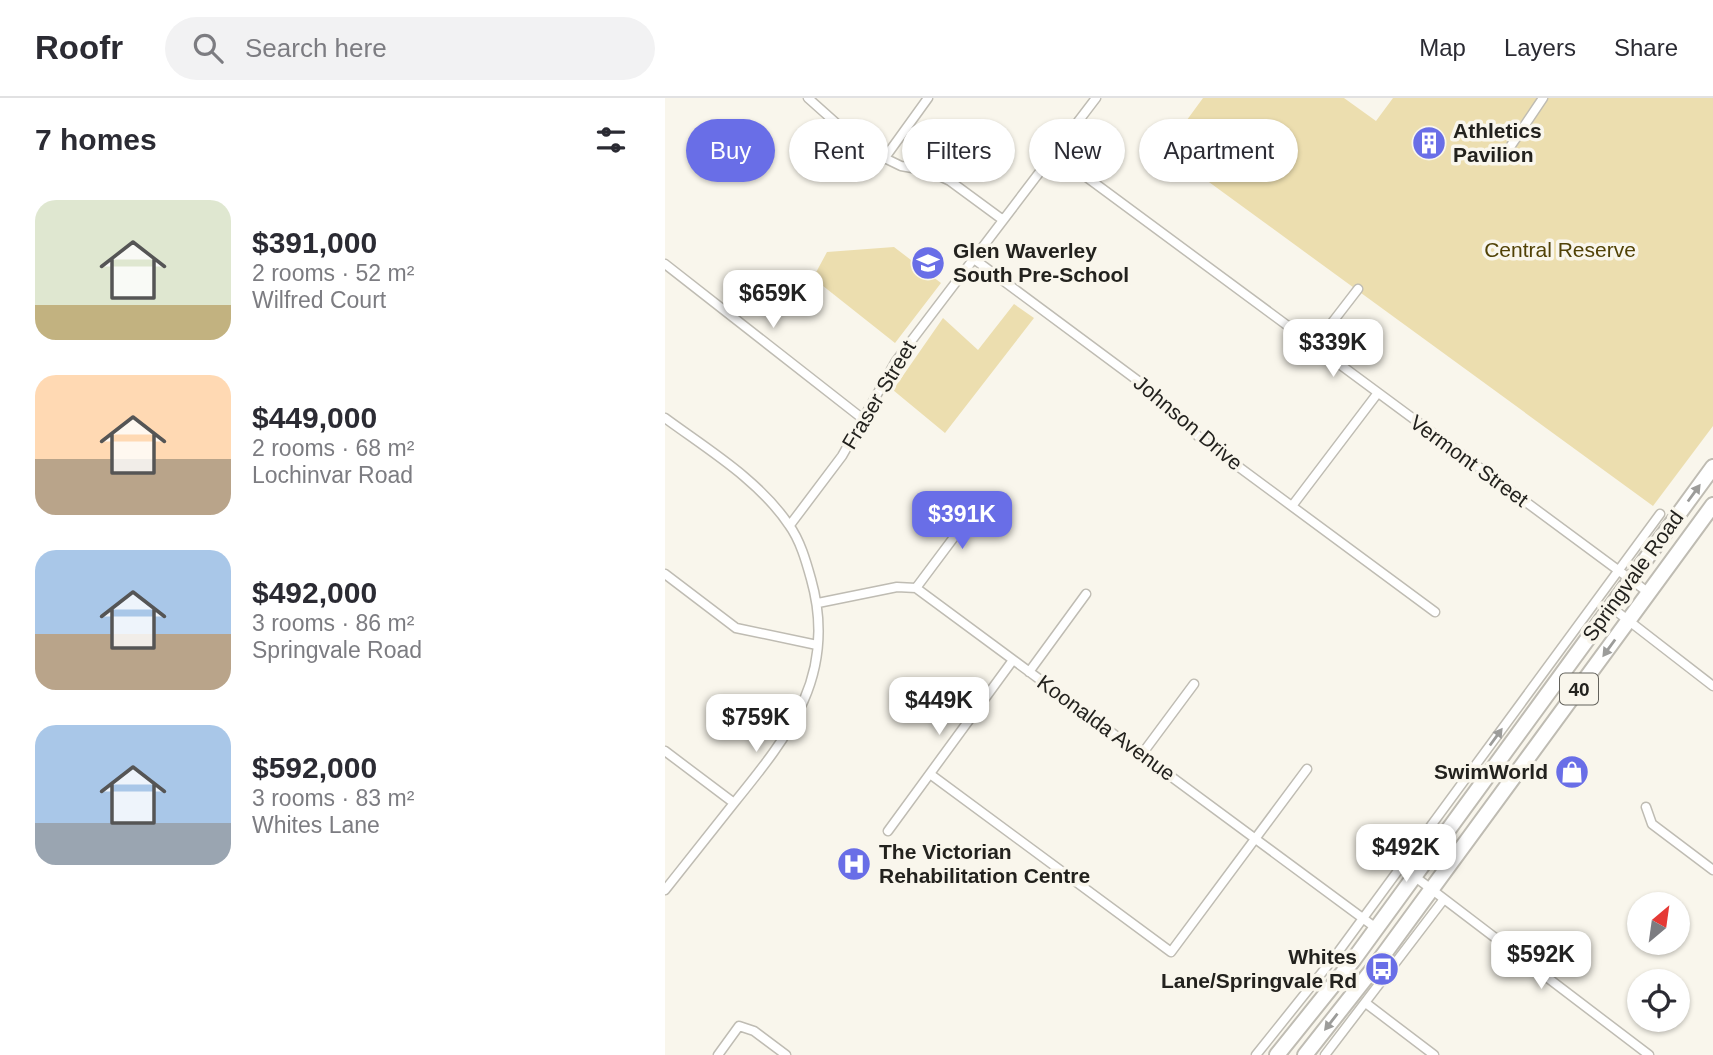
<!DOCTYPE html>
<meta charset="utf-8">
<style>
:root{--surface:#fff;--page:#f2f2f3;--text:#2b2b33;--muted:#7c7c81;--line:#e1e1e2;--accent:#696ee7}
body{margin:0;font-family:Helvetica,sans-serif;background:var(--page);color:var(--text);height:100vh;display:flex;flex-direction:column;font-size:26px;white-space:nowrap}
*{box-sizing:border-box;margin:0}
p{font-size:23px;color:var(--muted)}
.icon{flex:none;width:38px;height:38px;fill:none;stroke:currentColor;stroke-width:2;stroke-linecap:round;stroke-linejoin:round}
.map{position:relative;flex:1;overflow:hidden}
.details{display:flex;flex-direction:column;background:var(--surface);width:665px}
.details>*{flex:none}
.hud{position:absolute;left:21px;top:21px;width:665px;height:63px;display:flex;gap:14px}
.needle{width:46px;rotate:29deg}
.buttons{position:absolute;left:962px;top:794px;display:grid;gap:14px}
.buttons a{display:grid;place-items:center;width:63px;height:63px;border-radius:50%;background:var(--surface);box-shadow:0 2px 5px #0004;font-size:35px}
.price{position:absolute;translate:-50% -60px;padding:0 16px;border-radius:14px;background:#fff;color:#222;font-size:23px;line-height:46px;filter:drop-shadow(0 2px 4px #0008)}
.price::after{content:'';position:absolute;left:50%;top:42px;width:21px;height:16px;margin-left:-10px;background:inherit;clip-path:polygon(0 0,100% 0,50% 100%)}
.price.on{background:var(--accent);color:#fff}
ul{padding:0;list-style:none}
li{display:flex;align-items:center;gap:21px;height:175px;padding:0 35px}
li span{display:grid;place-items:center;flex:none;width:196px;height:140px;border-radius:21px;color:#555}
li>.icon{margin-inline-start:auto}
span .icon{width:84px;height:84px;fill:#fffc;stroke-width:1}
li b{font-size:30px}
h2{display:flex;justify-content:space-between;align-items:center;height:84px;padding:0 35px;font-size:30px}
.chip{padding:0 24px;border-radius:32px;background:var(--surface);box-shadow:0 2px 5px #0004;font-size:24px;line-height:63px}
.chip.on{background:var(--accent);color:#fff}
header{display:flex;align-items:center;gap:42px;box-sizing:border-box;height:98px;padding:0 35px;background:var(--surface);border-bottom:2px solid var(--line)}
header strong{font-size:33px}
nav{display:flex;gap:38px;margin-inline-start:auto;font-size:24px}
.search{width:490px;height:63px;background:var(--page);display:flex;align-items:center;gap:18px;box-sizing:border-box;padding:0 24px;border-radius:38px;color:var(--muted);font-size:26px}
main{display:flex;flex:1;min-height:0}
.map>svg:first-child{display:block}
.green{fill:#ecdeaf}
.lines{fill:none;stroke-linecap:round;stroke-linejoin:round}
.minor-casing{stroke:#bfbcb3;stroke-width:11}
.trunk-casing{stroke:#bfbcb3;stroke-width:18}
.minor{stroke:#fff;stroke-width:8}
.trunk{stroke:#fff;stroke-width:14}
.oneway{fill:#9c9c9a}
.labels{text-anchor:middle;stroke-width:7;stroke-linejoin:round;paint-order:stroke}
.shield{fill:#f9f6ec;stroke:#63625c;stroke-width:2}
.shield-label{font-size:19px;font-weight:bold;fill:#23221e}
.poi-label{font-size:21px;font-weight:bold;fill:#23221e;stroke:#f9f6ec;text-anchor:start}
.park-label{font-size:21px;fill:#514206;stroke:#f9f6ec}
.street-label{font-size:21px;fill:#23221e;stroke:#f9f6ec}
</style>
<header>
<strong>Roofr</strong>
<div class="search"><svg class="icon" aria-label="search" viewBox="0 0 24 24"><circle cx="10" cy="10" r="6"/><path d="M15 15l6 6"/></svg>Search here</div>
<nav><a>Map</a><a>Layers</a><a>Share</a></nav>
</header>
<main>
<section class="details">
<h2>7 homes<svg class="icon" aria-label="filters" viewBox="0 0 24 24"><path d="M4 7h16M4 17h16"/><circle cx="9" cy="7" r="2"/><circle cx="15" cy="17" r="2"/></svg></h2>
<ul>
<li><span style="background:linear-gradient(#dfe7d0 75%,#c2b280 0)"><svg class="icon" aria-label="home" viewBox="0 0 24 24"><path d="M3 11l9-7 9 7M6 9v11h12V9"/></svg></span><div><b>$391,000</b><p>2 rooms · 52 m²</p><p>Wilfred Court</p></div></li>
<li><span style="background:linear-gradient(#ffd9b3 60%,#b9a48a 0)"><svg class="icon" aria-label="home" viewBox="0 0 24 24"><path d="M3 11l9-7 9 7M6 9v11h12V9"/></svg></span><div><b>$449,000</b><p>2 rooms · 68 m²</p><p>Lochinvar Road</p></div></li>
<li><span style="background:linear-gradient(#a9c7e8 60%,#b9a48a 0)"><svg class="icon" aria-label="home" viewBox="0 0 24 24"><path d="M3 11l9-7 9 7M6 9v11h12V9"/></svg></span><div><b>$492,000</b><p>3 rooms · 86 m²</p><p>Springvale Road</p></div></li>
<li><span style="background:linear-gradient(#a9c7e8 70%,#9aa5b1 0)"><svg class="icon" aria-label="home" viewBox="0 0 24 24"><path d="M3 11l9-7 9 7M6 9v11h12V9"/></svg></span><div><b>$592,000</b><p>3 rooms · 83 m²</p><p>Whites Lane</p></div></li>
</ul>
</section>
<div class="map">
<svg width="1048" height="957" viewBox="0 0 1048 957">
<rect width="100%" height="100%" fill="#f9f6ec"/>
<path class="green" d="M 538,0 L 679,0 L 711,23 L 728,0 L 1048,0 L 1048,328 L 988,408 L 500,52 Z
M 229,149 L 276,185 L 230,245 L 148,180 L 162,154 Z
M 349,206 L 369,220 L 280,335 L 228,292 L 278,220 L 313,252 Z"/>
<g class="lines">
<g class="minor-casing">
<path id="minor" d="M 143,0 L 199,50 L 236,68 L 264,73 L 285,83 L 338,122
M 389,55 L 984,495
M 839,58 L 878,0
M 219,61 L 263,0
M 309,161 L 480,288 L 536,341 L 770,514
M 0,166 L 198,321
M 649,248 L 693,191
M 0,320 C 42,351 94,382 124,427 C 135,442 141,463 146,481 C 173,576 125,636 69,705 C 46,734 23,763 0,792
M 627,408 L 712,296
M 125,427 L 177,358 L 231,263 L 431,0
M 0,476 L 71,530 L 152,547
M 251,490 L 319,399
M 153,505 L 232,489 L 251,490 L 711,830
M 946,509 L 1048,588
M 364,574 L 421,496
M 0,653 L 69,705
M 477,656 L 529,586
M 265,676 L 506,854 L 642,671
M 981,709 L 987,726 L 1048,772
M 223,733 L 348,562
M 749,778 L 984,957
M 702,906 L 769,957
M 53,957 L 74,928 L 89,933 L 121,957
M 591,957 L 671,857 L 995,416
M 660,957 L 779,801"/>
</g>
<g class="trunk-casing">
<path id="trunk" d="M 612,957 L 689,861 L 1048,369
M 640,957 L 711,867 L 1048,407"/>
</g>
<use href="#minor" class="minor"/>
<use href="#trunk" class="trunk"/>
</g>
<defs><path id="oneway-solid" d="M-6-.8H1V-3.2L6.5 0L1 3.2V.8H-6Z" transform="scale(1.75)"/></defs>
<g class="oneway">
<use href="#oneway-solid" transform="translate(1029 395) rotate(-54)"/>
<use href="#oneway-solid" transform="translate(944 550) rotate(126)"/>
<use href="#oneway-solid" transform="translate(831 639) rotate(-54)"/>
<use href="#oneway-solid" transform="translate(666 924) rotate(128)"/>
</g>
<defs>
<g id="building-disc" transform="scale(1.75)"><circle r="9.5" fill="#696ee7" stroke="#f9f6ec"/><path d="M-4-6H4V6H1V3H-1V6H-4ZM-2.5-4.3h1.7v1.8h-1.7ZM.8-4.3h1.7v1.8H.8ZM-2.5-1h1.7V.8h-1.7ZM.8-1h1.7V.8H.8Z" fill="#fff"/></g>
<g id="school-disc" transform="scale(1.75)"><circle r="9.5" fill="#696ee7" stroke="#f9f6ec"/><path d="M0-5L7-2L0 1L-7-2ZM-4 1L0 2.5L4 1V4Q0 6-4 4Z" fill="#fff"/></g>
<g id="shop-disc" transform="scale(1.75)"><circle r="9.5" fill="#696ee7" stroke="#f9f6ec"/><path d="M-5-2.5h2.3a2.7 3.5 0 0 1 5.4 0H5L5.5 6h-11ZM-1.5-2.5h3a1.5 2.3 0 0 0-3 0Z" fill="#fff"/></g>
<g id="hospital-disc" transform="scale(1.75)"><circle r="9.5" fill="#696ee7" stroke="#f9f6ec"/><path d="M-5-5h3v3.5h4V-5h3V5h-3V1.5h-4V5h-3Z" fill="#fff"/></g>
<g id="bus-disc" transform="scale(1.75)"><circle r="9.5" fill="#696ee7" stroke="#f9f6ec"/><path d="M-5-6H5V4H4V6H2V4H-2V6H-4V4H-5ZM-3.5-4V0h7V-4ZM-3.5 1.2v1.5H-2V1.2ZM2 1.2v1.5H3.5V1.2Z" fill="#fff"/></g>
</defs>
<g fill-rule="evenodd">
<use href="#building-disc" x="764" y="45"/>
<use href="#school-disc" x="263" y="165"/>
<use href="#shop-disc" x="907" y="674"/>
<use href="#hospital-disc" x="189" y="766"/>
<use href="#bus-disc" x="717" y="871"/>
</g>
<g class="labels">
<rect class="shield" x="895" y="575.5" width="38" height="31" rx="5"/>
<g class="shield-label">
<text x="914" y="598">40</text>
</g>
<g class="poi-label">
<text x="788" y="40">Athletics<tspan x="788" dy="24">Pavilion</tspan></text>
<text x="288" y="160">Glen Waverley<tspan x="288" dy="24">South Pre-School</tspan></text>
<text x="883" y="681" text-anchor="end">SwimWorld</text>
<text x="214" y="761">The Victorian<tspan x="214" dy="24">Rehabilitation Centre</tspan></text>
<text x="692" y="866" text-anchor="end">Whites<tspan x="692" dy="24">Lane/Springvale Rd</tspan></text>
</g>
<g class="park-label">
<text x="895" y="159">Central Reserve</text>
</g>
<g class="street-label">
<text transform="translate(214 297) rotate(-59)" y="7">Fraser Street</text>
<text transform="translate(523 325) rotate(40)" y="7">Johnson Drive</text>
<text transform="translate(804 363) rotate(36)" y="7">Vermont Street</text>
<text transform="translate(968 478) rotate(-54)" y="7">Springvale Road</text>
<text transform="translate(441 630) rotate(36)" y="7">Koonalda Avenue</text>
</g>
</g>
</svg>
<div class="buttons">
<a><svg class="needle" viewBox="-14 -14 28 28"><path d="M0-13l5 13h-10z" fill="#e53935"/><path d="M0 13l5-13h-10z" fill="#7c7c81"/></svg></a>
<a><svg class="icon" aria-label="locate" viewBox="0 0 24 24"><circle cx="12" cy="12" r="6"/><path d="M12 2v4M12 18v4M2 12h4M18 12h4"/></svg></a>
</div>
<b class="price" style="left:108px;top:232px">$659K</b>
<b class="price" style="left:668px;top:281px">$339K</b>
<b class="price on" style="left:297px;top:453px">$391K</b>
<b class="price" style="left:274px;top:639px">$449K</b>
<b class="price" style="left:91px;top:656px">$759K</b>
<b class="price" style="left:741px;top:786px">$492K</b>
<b class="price" style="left:876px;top:893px">$592K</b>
<div class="hud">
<a class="chip on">Buy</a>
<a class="chip">Rent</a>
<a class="chip">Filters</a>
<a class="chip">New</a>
<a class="chip">Apartment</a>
</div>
</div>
</main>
